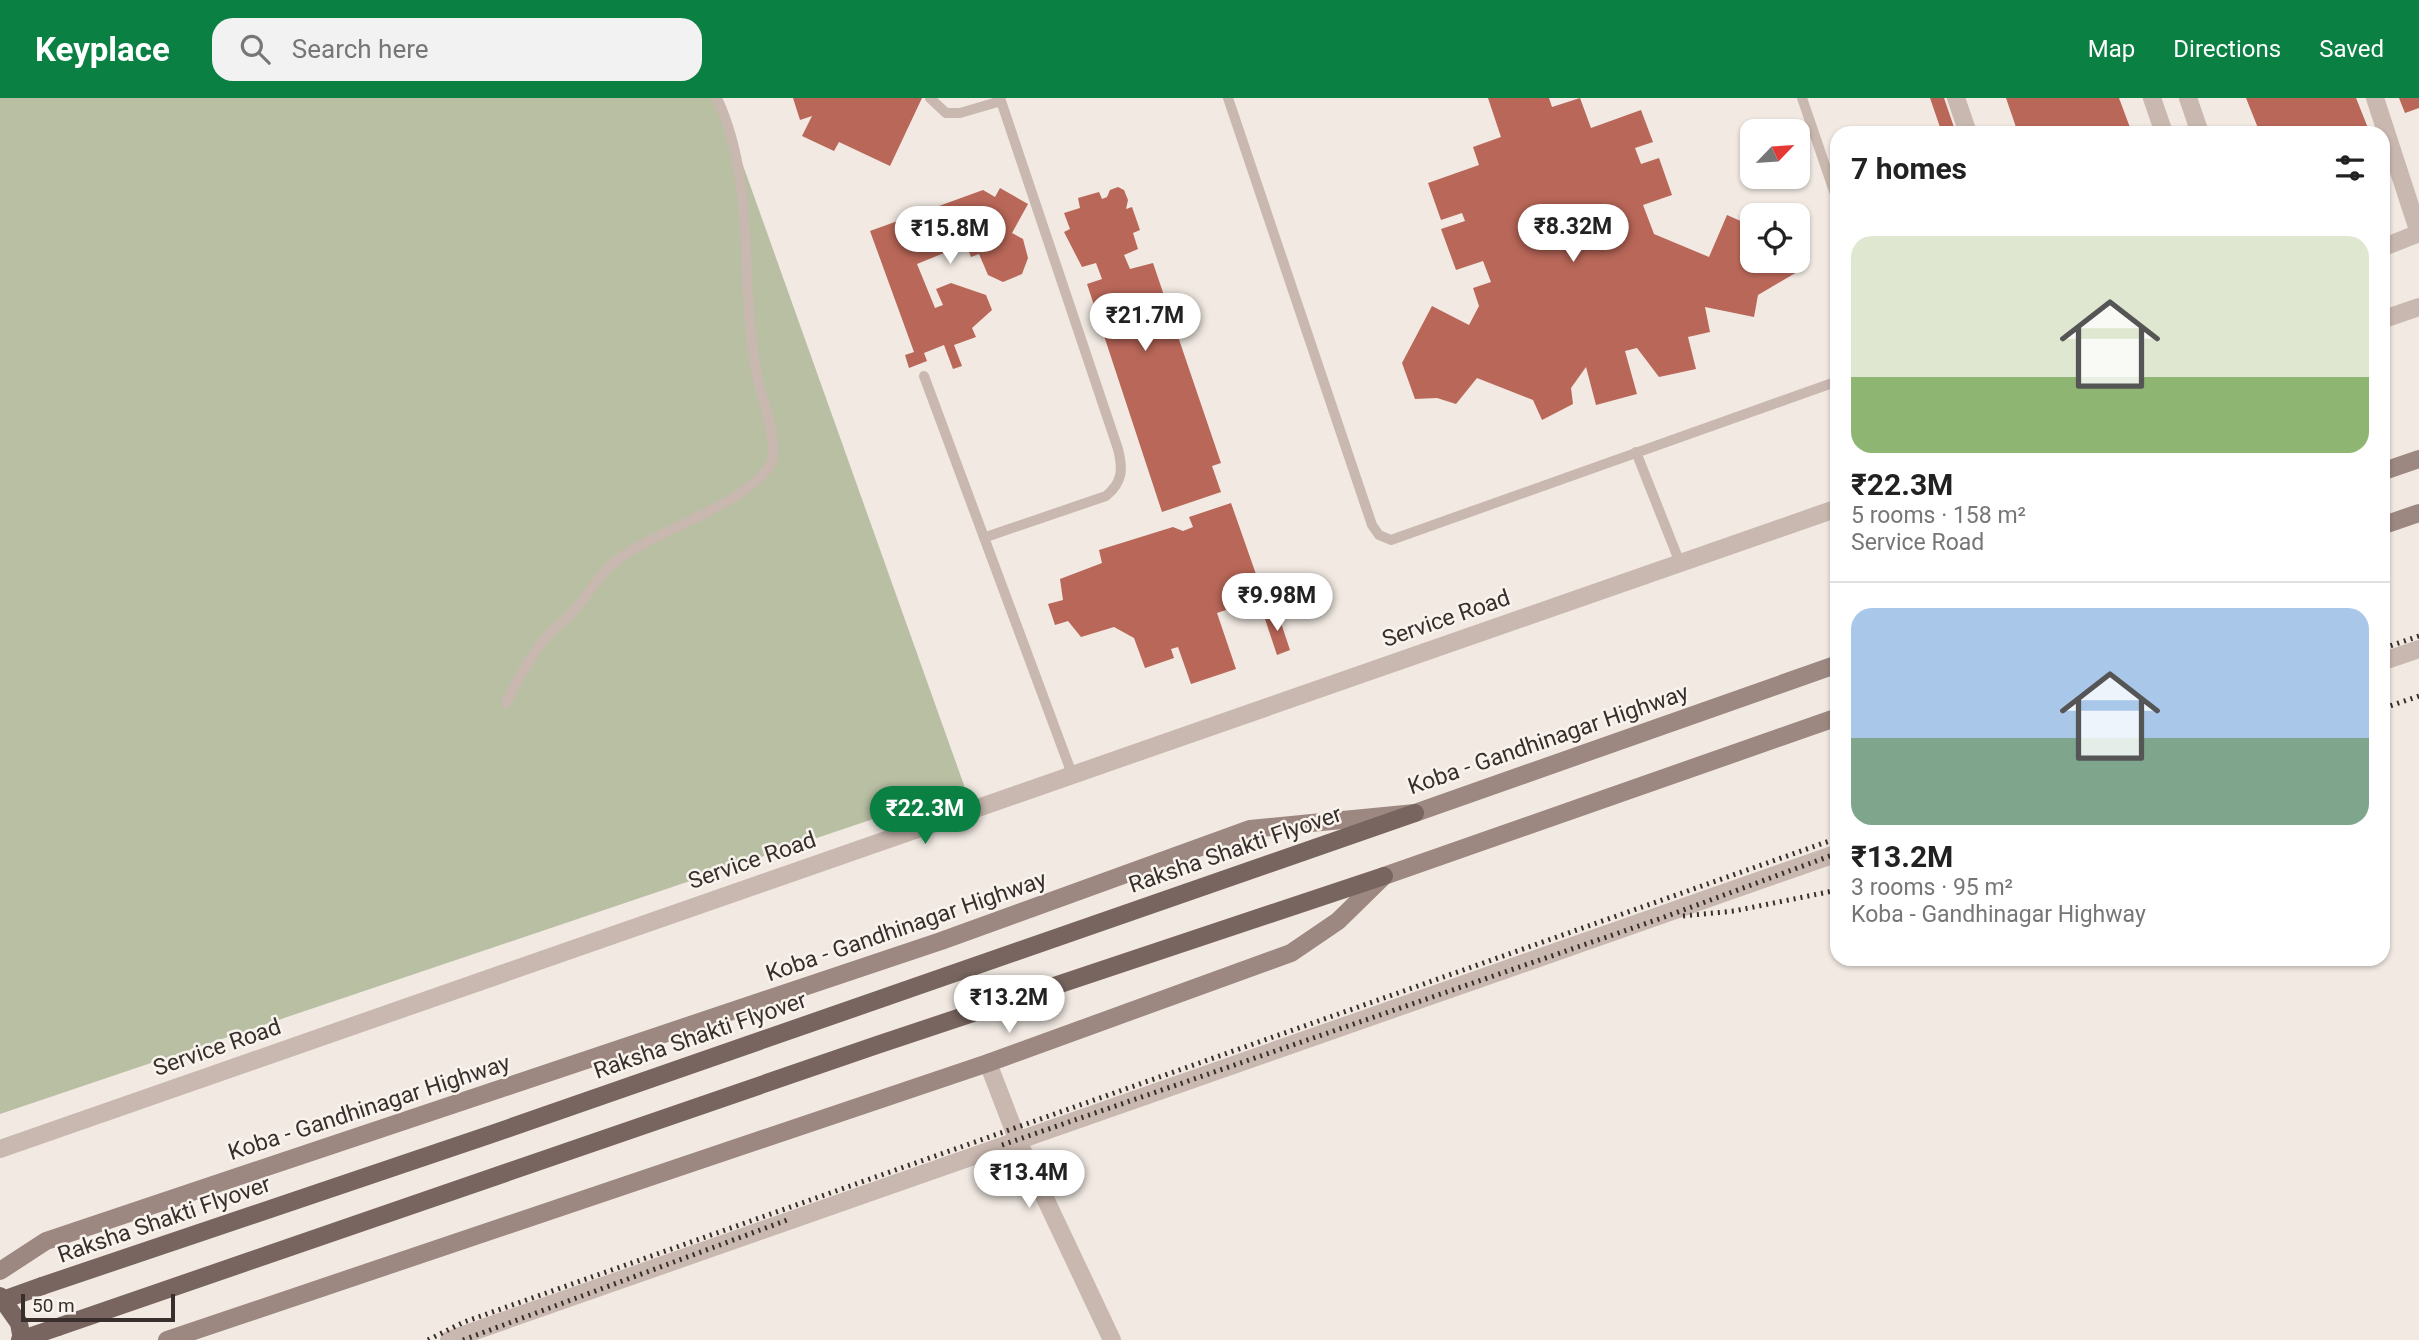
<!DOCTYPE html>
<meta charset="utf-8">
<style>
:root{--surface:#fff;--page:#f2f2f2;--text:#222;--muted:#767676;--line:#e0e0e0;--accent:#0b8043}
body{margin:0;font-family:Roboto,sans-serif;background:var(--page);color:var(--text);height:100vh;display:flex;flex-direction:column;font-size:26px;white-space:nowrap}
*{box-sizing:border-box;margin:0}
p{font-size:23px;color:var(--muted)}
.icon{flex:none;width:38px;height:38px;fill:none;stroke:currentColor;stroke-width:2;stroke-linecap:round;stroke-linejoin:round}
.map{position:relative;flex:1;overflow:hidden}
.details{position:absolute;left:1830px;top:28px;width:560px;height:840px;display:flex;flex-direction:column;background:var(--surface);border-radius:21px;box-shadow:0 2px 5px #0004}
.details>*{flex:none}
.needle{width:46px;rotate:65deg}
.controls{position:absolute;left:1740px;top:21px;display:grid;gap:14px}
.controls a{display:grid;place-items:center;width:70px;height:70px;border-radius:14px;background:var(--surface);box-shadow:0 2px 5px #0004;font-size:35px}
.scale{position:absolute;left:21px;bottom:18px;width:154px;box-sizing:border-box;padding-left:7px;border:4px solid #382f2c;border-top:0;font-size:19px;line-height:24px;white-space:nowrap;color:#382f2c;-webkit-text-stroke:5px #f9f3ee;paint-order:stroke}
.price{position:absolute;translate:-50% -60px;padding:0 16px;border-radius:24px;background:#fff;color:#222;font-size:23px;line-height:46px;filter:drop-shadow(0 2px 4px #0008)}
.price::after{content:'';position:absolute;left:50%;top:42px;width:21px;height:16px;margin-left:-10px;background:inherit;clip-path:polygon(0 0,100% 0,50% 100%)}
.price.current{background:var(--accent);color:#fff}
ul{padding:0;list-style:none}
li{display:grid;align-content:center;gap:14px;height:371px;padding:0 21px}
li+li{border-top:2px solid var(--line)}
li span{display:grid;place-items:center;height:217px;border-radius:21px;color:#555}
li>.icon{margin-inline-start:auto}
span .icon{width:126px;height:126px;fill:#fffc;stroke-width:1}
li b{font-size:30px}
h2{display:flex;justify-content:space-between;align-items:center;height:84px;padding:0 21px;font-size:30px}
header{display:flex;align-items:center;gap:42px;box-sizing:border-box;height:98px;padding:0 35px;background:var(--accent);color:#fff}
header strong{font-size:33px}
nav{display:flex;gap:38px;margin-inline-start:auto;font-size:24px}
.search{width:490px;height:63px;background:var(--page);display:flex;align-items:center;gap:18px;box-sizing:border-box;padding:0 24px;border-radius:21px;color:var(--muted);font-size:26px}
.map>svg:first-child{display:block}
.green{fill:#b8bfa3}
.building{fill:#b96758}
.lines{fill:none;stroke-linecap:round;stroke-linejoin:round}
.service{stroke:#c9b8af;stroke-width:10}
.minor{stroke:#c9b8af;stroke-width:18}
.tertiary{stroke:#c9b8af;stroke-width:18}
.secondary{stroke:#9c8880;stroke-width:18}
.primary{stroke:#78655f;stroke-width:18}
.rail{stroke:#382f2c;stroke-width:5;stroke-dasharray:2 5;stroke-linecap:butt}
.primary-bridge{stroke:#78655f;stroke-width:18}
.labels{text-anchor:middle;stroke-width:5;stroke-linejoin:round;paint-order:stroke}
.street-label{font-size:23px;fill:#382f2c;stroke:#f9f3ee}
</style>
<header>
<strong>Keyplace</strong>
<div class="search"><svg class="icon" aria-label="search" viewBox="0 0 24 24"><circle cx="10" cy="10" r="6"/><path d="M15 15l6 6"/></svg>Search here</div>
<nav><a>Map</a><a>Directions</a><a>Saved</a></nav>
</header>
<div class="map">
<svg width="2419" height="1242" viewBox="0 0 2419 1242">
<rect width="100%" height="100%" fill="#f1e9e2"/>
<path class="green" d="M 0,0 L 719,0 L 965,690 L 0,1016 Z"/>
<path class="building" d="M 793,0 L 922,0 L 890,68 L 839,44 L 834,53 L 802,38 L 812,18 L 800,22 Z
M 1488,0 L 1549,0 L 1552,9 L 1580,0 L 1591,30 L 1641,12 L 1653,44 L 1635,50 L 1641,66 L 1659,60 L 1672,97 L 1643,107 L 1654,136 L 1709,159 L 1727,117 L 1752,128 L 1752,163 L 1797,163 L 1798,151 L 1804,170 L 1758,197 L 1754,219 L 1705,209 L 1710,234 L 1688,239 L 1696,271 L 1659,279 L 1637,250 L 1625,253 L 1637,296 L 1596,307 L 1586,269 L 1571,290 L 1573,306 L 1542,322 L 1533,302 L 1477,280 L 1456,306 L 1437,300 L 1415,301 L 1402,265 L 1432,208 L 1469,227 L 1479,208 L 1473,190 L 1491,184 L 1483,163 L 1456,172 L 1441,131 L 1465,123 L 1462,115 L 1441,122 L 1428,85 L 1479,67 L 1473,49 L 1501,39 Z
M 1930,0 L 1944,0 L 1956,35 L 1942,35 Z
M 2006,0 L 2119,0 L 2132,35 L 2018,35 Z
M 2246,0 L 2356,0 L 2370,35 L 2260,35 Z
M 2399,0 L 2419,0 L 2419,10 L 2405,15 Z
M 1118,89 L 1124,92 L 1128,102 L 1126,111 L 1132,109 L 1140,132 L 1133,135 L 1138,151 L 1124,157 L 1130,171 L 1153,165 L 1221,365 L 1212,368 L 1221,394 L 1162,414 L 1087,186 L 1102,181 L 1096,165 L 1082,169 L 1064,134 L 1070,131 L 1064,115 L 1080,110 L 1078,100 L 1099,94 L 1102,101 L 1107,99 L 1110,92 Z
M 1000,90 L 1028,106 L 1012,135 L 1023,141 L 1028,160 L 1022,176 L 1003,184 L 988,177 L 979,156 L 971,159 L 966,146 L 917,166 L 935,210 L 943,207 L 936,191 L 951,185 L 986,197 L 992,212 L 972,230 L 976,239 L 954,247 L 962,268 L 953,271 L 944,247 L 924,255 L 927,263 L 909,270 L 905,257 L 914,254 L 870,133 L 983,92 L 995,99 Z
M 1231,405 L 1264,499 L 1217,515 L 1236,571 L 1191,586 L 1178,549 L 1171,551 L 1174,560 L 1145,570 L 1134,540 L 1114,529 L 1081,539 L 1068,523 L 1055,527 L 1048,506 L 1063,502 L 1060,481 L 1102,465 L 1099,452 L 1173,429 L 1183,433 L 1193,429 L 1189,419 Z
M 1277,513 L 1290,552 L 1277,557 L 1264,518 Z"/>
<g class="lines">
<path class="service" d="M 930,0 L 946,15 L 960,15 L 1001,3
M 1228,0 L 1372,427 L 1379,437 L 1391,442 L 1838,283
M 1802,0 L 1838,105
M 924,278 L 1072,676
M 1636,354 L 1680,465
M 986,439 L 1106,398 C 1123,384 1123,371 1118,351 L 1000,0
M 506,605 C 518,582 531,556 548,537 C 557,528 567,521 575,512 C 591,492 603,471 624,457 C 664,431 742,406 769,369 C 781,354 764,306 759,287 C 737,193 759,90 717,0"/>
<path class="minor" d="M 1956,0 L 1968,35
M 2152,0 L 2164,35
M 2188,0 L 2200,35
M 2375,0 L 2419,135
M 2384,149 L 2419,135
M 988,965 L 1018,1043 L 1112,1242"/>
<path class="tertiary" d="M 2384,221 L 2419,209
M 2384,563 L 2419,551
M 0,1051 L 1838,410
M 449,1242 L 1838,755"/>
<path class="secondary" d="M 2384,373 L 2419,361
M 2384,427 L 2419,415
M 0,1173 L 46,1143 L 941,843 L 1250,731 L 1415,715 L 1838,566
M 167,1242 L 988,965 L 1291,855 L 1338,823 L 1384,778 L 1838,619"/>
<path class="primary" d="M 42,1188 L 489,1037 L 1415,715
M 0,1198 L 19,1225 L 22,1242
M 58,1229 L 877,947 L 1384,778"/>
<path class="rail" d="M 2384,550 L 2419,538
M 2384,610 L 2419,598
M 1683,818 L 1734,813 L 1838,792
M 1002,1047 L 1659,821 L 1838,755
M 428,1242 L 464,1224 L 1838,740
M 463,1242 L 790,1121"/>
<path class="primary-bridge" d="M 0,1203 L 42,1188
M 20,1242 L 58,1229"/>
</g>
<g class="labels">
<g class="street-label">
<text transform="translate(1446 520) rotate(-19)" y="8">Service Road</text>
<text transform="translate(1548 641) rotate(-19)" y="8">Koba - Gandhinagar Highway</text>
<text transform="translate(1235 751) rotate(-19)" y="8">Raksha Shakti Flyover</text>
<text transform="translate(752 762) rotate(-19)" y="8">Service Road</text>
<text transform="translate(906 828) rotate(-19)" y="8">Koba - Gandhinagar Highway</text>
<text transform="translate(700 937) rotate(-19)" y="8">Raksha Shakti Flyover</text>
<text transform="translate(217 949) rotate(-19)" y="8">Service Road</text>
<text transform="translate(369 1009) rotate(-18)" y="8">Koba - Gandhinagar Highway</text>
<text transform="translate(164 1121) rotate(-19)" y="8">Raksha Shakti Flyover</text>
</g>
</g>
</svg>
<div class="controls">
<a><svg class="needle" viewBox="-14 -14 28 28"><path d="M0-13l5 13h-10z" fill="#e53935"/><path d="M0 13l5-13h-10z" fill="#767676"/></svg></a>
<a><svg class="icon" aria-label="locate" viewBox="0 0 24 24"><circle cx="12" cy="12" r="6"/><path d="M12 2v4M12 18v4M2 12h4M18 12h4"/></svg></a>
</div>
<div class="scale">50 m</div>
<b class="price" style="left:1573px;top:166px">₹8.32M</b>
<b class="price" style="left:950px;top:168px">₹15.8M</b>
<b class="price" style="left:1145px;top:255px">₹21.7M</b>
<b class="price" style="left:1277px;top:535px">₹9.98M</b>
<b class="price current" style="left:925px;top:748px">₹22.3M</b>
<b class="price" style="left:1009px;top:937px">₹13.2M</b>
<b class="price" style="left:1029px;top:1112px">₹13.4M</b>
<section class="details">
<h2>7 homes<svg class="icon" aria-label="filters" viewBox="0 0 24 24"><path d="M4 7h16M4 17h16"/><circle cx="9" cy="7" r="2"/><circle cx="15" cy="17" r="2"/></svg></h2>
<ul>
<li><span style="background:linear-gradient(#dfe7d0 65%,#8fb573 0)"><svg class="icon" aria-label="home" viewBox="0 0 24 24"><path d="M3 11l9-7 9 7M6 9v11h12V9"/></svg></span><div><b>₹22.3M</b><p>5 rooms · 158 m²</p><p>Service Road</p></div></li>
<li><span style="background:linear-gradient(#a9c7e8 60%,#7fa58c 0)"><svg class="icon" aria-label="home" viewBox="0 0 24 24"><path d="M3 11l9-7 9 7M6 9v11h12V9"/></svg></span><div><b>₹13.2M</b><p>3 rooms · 95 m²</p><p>Koba - Gandhinagar Highway</p></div></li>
</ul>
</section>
</div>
